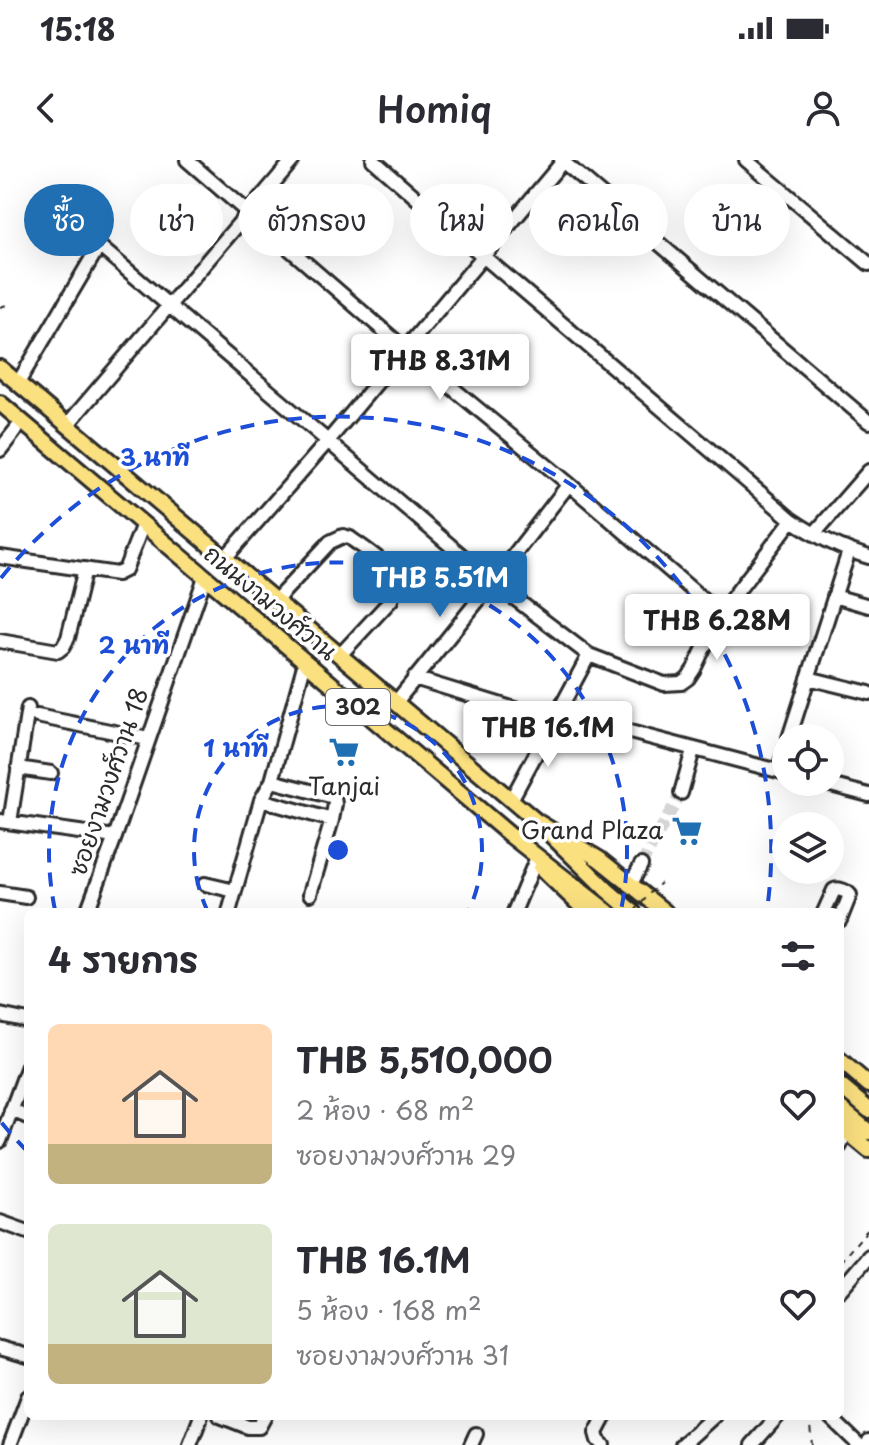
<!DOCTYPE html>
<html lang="th">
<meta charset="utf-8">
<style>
:root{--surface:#fff;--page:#f2f2f3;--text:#2b2b33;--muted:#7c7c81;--accent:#1f6fb2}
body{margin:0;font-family:"Playpen Sans","Playpen Sans Thai",sans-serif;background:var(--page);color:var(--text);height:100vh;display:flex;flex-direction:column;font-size:30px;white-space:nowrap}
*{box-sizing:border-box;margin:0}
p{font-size:26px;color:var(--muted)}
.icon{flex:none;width:44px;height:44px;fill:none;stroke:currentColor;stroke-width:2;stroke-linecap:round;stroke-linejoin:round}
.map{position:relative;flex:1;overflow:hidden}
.panel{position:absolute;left:24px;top:748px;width:820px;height:512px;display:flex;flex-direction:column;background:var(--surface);border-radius:12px;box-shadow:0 8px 32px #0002}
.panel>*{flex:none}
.hud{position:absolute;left:24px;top:24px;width:822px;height:72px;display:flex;gap:16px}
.tools{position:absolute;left:772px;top:564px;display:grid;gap:16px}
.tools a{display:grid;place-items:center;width:72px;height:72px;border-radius:50%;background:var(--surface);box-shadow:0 8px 32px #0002;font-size:40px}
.price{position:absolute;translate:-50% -68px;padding:0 18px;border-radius:8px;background:#fff;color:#222;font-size:26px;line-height:52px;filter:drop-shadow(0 2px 4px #0008)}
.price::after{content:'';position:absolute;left:50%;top:48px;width:24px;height:18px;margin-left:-12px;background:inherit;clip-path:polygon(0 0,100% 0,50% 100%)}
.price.active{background:var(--accent);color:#fff}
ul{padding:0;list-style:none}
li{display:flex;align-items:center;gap:24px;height:200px;padding:0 24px}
li span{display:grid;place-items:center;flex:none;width:224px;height:160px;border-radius:12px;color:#555}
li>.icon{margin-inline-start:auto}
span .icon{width:96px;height:96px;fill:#fffc;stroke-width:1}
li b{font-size:34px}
h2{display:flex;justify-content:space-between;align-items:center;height:96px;padding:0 24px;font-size:34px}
.pill{padding:0 28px;border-radius:36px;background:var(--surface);box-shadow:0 8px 32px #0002;font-size:28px;line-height:72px}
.pill.active{background:var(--accent);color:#fff}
.status{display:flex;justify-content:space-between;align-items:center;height:56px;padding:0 40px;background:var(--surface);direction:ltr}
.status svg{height:22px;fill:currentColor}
header{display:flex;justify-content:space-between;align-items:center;height:104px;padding:0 24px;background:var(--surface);font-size:36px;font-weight:600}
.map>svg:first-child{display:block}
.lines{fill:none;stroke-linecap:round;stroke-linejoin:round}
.minor-tunnel{stroke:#d5d5d5;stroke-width:12;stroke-dasharray:12 6;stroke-linecap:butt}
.minor-casing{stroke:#2b2b2b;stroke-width:18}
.major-casing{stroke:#2b2b2b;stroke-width:20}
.path{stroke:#2b2b2b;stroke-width:2;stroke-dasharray:6 6;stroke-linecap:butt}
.minor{stroke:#fff;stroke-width:12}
.major{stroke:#fbe080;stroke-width:14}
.path-bridge{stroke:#2b2b2b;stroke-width:2;stroke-dasharray:6 6;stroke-linecap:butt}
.ring{fill:none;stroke:#1d4ed8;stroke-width:4;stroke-dasharray:14 10}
.labels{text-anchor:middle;stroke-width:7;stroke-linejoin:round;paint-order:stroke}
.shield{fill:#fff;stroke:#6b6b6b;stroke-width:2}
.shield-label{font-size:22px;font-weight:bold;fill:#2b2b2b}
.street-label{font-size:24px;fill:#2b2b2b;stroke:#fff}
.poi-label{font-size:24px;fill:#2b2b2b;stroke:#fff}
.centre{fill:#1d4ed8;stroke:#fff;stroke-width:4}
.ring-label{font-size:24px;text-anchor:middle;font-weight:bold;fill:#1d4ed8;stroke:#fff;stroke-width:7;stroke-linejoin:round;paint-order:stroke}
</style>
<div class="status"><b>15:18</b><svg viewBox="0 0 49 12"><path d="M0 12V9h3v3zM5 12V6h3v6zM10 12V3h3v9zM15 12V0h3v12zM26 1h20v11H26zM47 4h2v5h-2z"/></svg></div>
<header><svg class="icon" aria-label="back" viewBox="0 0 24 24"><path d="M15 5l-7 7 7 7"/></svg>Homiq<svg class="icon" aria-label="person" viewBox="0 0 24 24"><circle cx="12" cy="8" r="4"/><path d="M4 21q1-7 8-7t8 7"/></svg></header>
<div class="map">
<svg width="869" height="1285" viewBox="0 0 869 1285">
<rect width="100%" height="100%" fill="#fff"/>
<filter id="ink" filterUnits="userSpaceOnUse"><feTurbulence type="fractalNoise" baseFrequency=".0125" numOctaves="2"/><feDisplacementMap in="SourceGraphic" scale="16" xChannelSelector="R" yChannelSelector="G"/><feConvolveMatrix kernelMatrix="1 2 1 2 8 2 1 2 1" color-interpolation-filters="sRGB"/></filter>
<g filter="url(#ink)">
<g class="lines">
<path class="minor-tunnel" d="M 641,705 L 681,633"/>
<g class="minor-casing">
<path id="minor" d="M 187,0 L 405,189 L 569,324 L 720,454
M 373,0 L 483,96 L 792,360 C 816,376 841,389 869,397
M 561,0 L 869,262
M 746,0 L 869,104
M 18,223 L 99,86 L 493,422 L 589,495 L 664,524 L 681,523 L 688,518 L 694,509 L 720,454 L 792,360
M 68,264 L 293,0
M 0,290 L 22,262
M 814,374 L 869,311
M 0,397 L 117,414 L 125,410 L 143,364
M 226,397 L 328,281 L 564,0
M 834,436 L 869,446
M 276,440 L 330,382 L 343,376 L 350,378 C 362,387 393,406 395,420 C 396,427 393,433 391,440 L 340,495
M 0,481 L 58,491 L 63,487 L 68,478 L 85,409
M 414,518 L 554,561 L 607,566 L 786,613
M 808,518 L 869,533
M 396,542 L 493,422 L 569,324
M 37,556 L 148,579
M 789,578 L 849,391
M 18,608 L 51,613
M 778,611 L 786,587
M 819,622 L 869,635
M 681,633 L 693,590
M 261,640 L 332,660 L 335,644 L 334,637 L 272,621
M 511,640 L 589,495
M 0,661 L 115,677
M 10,662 L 28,548
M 205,724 L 235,731
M 631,724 L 641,705
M 0,733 L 26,737
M 310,734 L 332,660
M 87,752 L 115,677 L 205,417
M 229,752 L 261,640 L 272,621 L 305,502
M 514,752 L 535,702
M 824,752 L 834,730 C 838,728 847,731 850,735 L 840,760
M 0,855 L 28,861
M 11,950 L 28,957
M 0,981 L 28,906
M 840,986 L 846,971
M 0,1062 L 28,1072
M 840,1130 L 869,1096
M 0,1188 L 28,1196
M 220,1256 L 248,1267 L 259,1267 L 265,1256
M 829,1256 L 859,1285
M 10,1285 L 28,1237
M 190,1285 L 201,1256
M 471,1285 L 476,1274
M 603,1285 L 598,1280 L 596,1273 L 605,1256
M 682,1285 L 714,1256
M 752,1285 L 778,1256
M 868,1285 L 869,1281"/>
</g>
<g class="major-casing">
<path id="major" d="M 0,208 L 536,661 L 599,699 L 665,752
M 0,243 L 511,676 L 608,752
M 551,675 L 607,730 L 633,752
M 541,708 L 587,752
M 840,900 L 869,925
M 840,926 L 869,950
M 840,948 L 869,972
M 840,966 L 869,990"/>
</g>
<path class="path" d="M 0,147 L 10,144
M 840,1102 L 869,1068
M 809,1256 L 812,1285"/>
<use href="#minor" class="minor"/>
<use href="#major" class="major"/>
<path class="path-bridge" d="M 634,752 L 651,732 L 661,723"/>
</g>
</g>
<g class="ring">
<path d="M208 752A144 144 0 1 1 468 752"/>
<path d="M55 750A289 289 0 1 1 621 750"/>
<path d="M27 991A433 433 0 0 1 1 962M1 418A433 433 0 0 1 767 750"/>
</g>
<defs>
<g id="supermarket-bare" transform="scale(2.4)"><path d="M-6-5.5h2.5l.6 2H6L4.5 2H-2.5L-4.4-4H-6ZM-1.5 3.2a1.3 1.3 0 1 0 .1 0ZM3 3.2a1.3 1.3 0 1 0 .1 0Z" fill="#1f6fb2" stroke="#fff" stroke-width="2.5" paint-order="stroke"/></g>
</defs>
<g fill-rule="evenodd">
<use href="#supermarket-bare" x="344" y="592"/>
<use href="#supermarket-bare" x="687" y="671"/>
</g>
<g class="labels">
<rect class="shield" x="326" y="529" width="64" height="36" rx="6"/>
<g class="shield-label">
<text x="358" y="555">302</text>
</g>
<g class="street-label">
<text transform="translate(270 443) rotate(40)" y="8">ถนนงามวงศ์วาน</text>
<text transform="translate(109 622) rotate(-71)" y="8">ซอยงามวงศ์วาน 18</text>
</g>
<g class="poi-label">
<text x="344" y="635">Tanjai</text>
<text x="663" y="679" text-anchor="end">Grand Plaza</text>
</g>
</g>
<circle cx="338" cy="690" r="12" class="centre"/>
<g class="ring-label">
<text x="155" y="306">3 นาที</text>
<text x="134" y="494">2 นาที</text>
<text x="236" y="597">1 นาที</text>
</g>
</svg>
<div class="tools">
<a><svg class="icon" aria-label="locate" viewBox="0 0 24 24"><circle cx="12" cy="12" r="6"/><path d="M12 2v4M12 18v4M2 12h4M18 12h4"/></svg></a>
<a><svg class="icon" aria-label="layers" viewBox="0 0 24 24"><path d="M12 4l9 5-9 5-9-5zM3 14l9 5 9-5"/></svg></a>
</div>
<b class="price" style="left:440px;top:242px">THB 8.31M</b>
<b class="price active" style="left:440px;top:459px">THB 5.51M</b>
<b class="price" style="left:717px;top:502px">THB 6.28M</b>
<b class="price" style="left:548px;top:609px">THB 16.1M</b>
<div class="hud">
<a class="pill active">ซื้อ</a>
<a class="pill">เช่า</a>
<a class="pill">ตัวกรอง</a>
<a class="pill">ใหม่</a>
<a class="pill">คอนโด</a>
<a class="pill">บ้าน</a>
</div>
<section class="panel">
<h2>4 รายการ<svg class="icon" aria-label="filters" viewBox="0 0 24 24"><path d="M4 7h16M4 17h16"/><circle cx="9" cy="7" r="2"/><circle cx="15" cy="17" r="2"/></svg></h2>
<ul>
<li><span style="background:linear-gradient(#ffd9b3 75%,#c2b280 0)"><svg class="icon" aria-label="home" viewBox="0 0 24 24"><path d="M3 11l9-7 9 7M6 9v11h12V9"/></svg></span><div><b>THB 5,510,000</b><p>2 ห้อง · 68 m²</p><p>ซอยงามวงศ์วาน 29</p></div><svg class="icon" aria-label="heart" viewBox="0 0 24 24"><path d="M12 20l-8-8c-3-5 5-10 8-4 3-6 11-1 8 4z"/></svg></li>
<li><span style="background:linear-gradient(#dfe7d0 75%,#c2b280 0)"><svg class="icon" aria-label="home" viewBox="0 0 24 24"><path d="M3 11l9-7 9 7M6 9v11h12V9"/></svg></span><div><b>THB 16.1M</b><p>5 ห้อง · 168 m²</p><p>ซอยงามวงศ์วาน 31</p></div><svg class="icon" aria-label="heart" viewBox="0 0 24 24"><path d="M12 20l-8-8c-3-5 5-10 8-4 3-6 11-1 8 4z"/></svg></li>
</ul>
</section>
</div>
